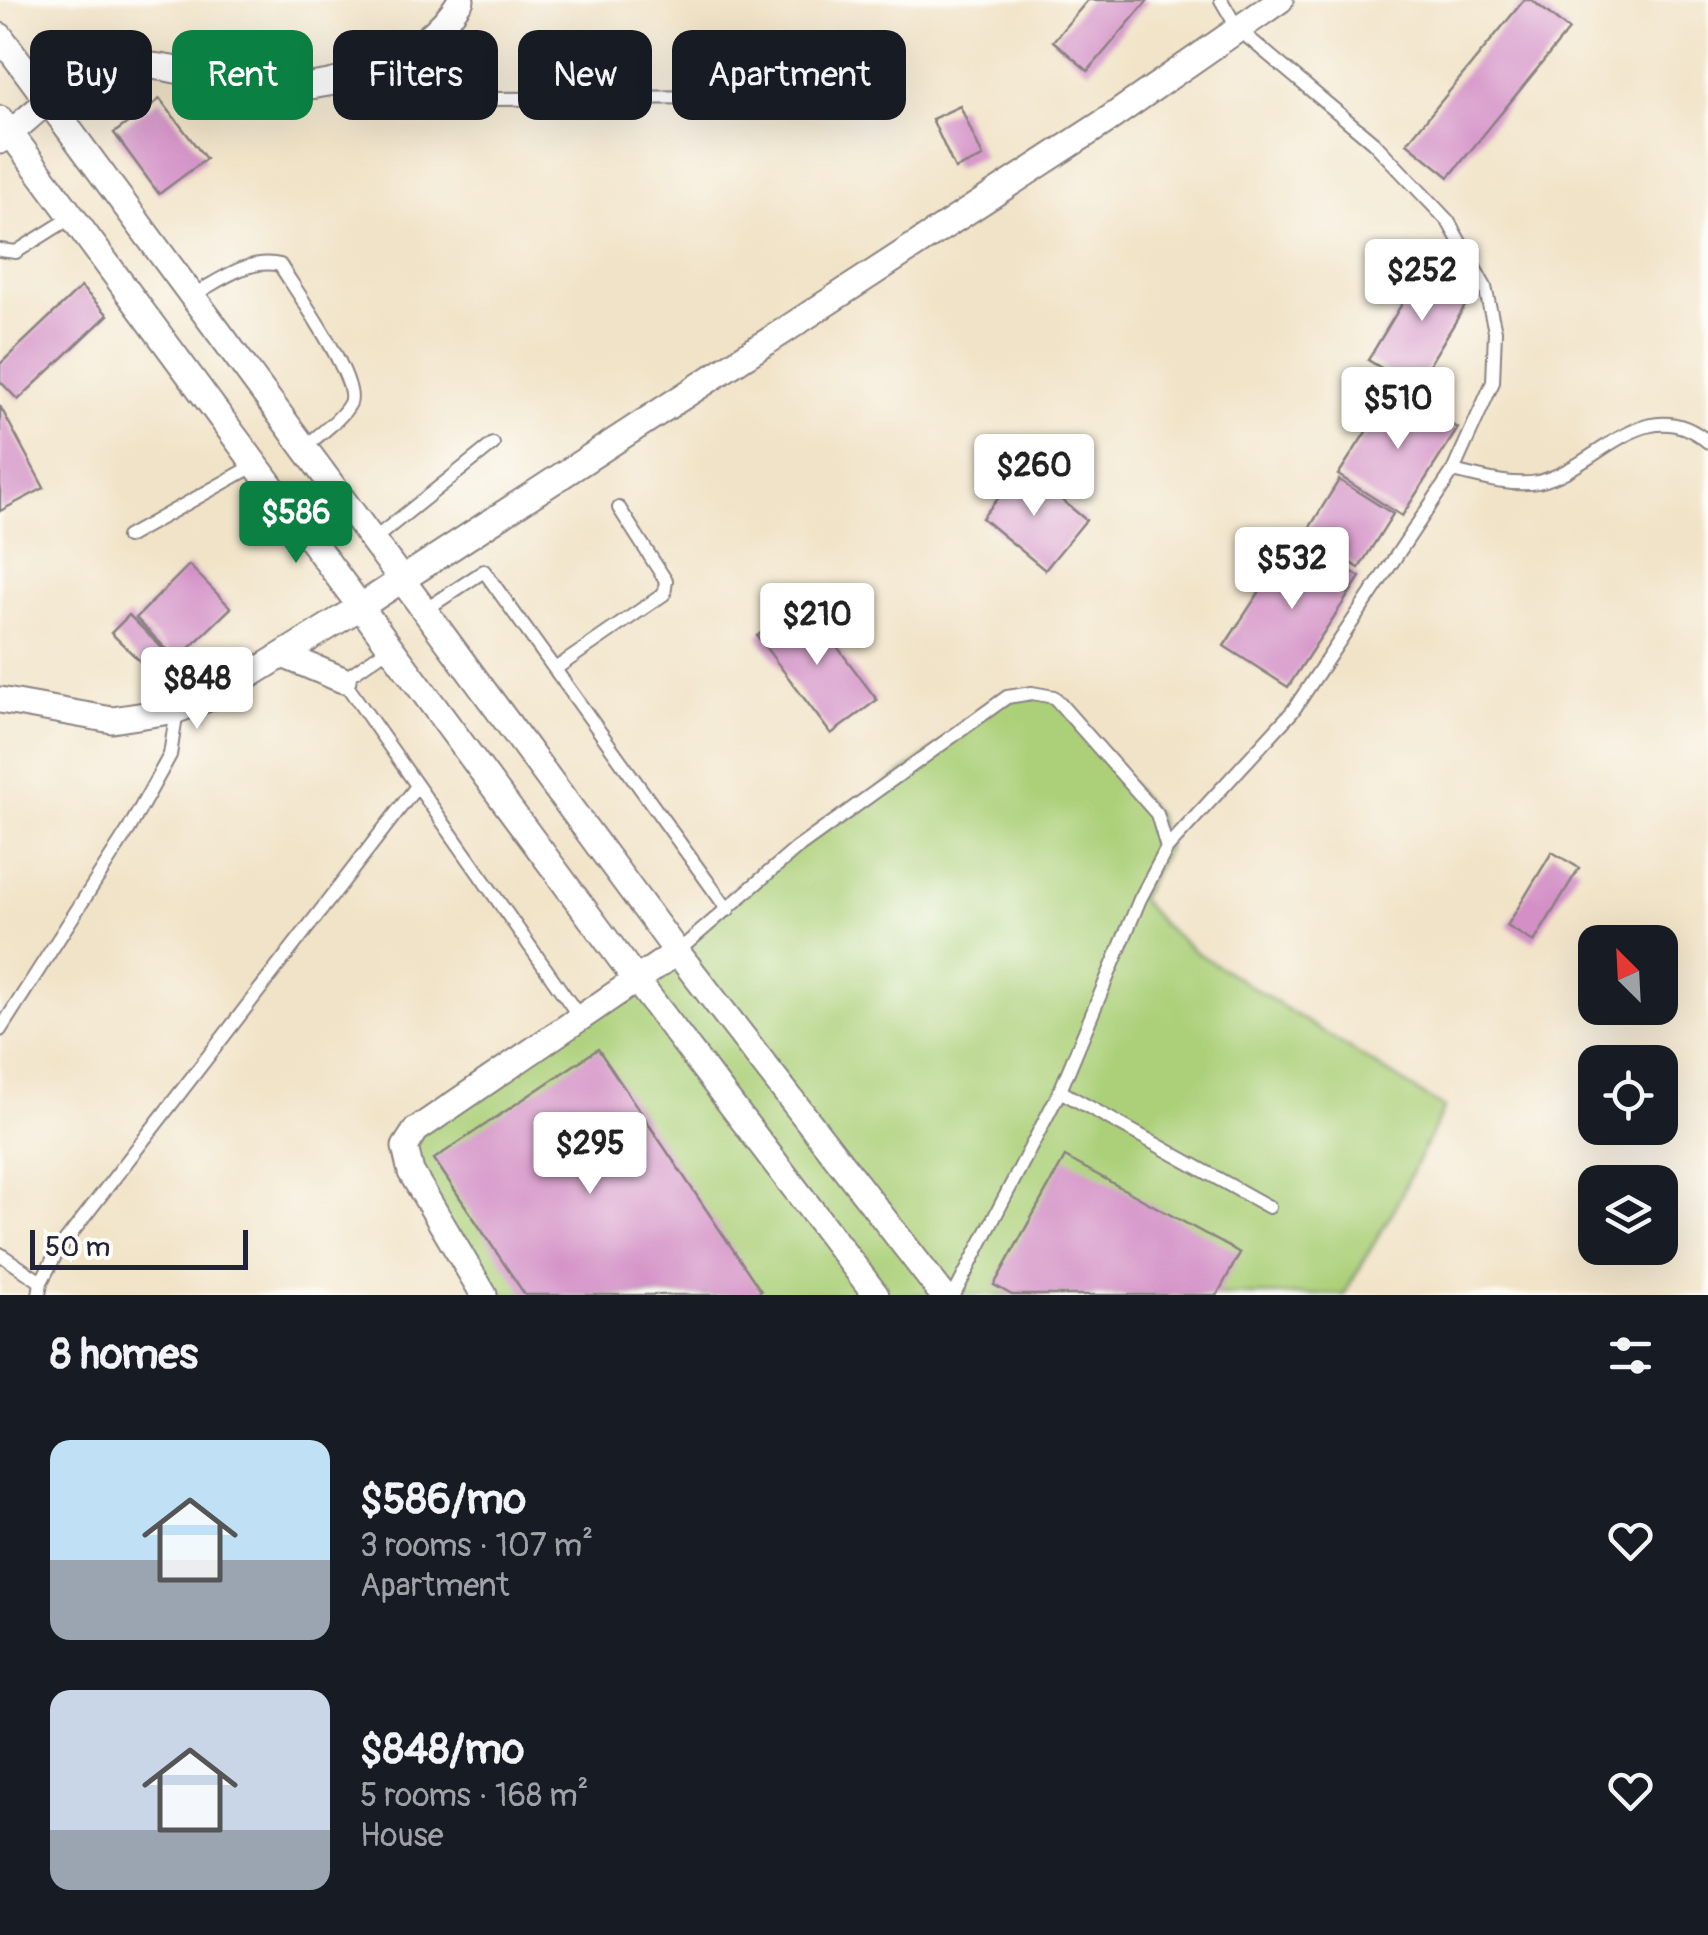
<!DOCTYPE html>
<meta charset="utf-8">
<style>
:root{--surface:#171b24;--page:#242831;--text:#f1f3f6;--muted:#9ea1a6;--accent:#0b8043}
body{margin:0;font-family:Pangolin,sans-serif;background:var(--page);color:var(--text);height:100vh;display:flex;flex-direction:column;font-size:38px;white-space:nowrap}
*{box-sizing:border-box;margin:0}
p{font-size:32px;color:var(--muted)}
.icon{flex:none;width:55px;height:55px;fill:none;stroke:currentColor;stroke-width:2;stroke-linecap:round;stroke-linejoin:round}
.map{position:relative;height:1295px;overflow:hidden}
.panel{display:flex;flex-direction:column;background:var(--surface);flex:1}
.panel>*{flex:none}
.guide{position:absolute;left:30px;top:30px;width:1000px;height:90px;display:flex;gap:20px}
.needle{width:65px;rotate:336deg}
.tools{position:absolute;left:1578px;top:925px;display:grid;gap:20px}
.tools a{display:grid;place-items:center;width:100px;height:100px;border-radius:20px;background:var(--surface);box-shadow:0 10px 40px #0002;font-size:50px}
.scale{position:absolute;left:30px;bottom:25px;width:218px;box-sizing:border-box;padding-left:10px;border:5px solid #22223b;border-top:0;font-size:28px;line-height:35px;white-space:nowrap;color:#22223b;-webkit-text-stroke:8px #fdfcf7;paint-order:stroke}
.price{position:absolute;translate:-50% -85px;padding:0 22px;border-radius:10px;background:#fff;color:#222;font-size:32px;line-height:65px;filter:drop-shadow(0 2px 5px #0008)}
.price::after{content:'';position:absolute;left:50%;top:60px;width:30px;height:22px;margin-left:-15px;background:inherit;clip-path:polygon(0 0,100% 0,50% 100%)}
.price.selected{background:var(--accent);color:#fff}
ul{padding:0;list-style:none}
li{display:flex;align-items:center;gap:30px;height:250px;padding:0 50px}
li span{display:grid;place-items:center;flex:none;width:280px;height:200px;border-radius:20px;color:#555}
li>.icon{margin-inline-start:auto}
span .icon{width:120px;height:120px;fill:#fffc;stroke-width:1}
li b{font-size:42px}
h2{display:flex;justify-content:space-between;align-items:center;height:120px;padding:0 50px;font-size:42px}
.chip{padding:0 35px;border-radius:20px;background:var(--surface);box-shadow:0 10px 40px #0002;font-size:35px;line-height:90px}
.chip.selected{background:var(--accent);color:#fff}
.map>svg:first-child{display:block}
.green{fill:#acd079;stroke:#67795a;stroke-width:2.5}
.building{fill:#d38fc6}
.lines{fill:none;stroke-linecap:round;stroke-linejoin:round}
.lane-casing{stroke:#8a8281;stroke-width:16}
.street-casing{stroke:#8a8281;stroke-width:29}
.lane{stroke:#fff;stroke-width:12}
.street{stroke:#fff;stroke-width:25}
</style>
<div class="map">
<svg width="1708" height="1295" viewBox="0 0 1708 1295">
<rect width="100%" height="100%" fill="#fdfcf7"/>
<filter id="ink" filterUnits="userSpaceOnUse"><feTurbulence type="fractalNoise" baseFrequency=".01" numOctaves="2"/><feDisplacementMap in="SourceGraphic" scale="20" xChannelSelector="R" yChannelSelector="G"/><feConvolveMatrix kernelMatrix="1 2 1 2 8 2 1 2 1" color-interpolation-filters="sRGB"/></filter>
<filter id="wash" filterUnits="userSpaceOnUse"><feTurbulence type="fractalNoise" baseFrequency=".0048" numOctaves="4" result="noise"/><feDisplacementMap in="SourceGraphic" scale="40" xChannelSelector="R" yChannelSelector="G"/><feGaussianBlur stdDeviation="2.25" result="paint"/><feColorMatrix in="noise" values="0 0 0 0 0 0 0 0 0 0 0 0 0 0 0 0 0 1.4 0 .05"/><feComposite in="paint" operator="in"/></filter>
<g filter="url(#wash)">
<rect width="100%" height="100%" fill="#f1e3c7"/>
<path class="green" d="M 1007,697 L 1054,697 L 1157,814 L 1167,848 L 1140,899 L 1161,923 L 1196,952 L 1444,1108 L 1393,1211 L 1344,1295 L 484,1295 L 411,1172 L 416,1130 L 637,981 L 796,849 Z"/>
<g id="blocks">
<path class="building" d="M 1088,0 L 1148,0 L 1088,71 L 1053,41 Z
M 1524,0 L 1532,0 L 1569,30 L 1449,177 L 1407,143 Z
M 160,99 L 206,159 L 159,194 L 114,133 Z
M 960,106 L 983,157 L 955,169 L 932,119 Z
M 1429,259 L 1476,288 L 1415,388 L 1368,360 Z
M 81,287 L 108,315 L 18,400 L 0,381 L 0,364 Z
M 1395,387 L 1458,428 L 1402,516 L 1338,475 Z
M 0,406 L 44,488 L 0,511 Z
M 1023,468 L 1086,520 L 1045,570 L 982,518 Z
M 1339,480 L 1393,514 L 1359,568 L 1305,535 Z
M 1296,536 L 1360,577 L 1288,687 L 1224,646 Z
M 189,565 L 231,608 L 177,660 L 136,618 Z
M 803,601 L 877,700 L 831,734 L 757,636 Z
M 129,615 L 170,656 L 153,674 L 111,633 Z
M 1552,852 L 1579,868 L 1534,942 L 1507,926 Z
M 598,1049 L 761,1291 L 756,1295 L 525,1295 L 434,1159 Z
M 1065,1157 L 1240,1253 L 1217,1295 L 1012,1295 L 994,1285 Z"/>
</g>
</g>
<g filter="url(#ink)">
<use href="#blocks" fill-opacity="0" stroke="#8a8281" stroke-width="2.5"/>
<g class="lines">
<g class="lane-casing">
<path id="lane" d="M 338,82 L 355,95 L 377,100 L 716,97
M 0,250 L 16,252 L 72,217
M 193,295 C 219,281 249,257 280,265 C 294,288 360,380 350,403 C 342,419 318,435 305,447
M 1453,471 C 1479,477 1511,487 1538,482 C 1597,469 1645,388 1708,442
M 127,537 L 255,465
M 373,540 L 493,444
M 425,610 L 484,571 L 728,910
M 390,647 L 343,680 L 581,1019
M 555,669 L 664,594 L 666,581 L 619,508
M 677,952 L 796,849 L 1007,697 L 1032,693 L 1054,697 L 1157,814 L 1167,848
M 0,1030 L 129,829 L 170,755 L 177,710
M 1060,1091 L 1269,1207
M 0,1254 L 41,1282
M 39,1295 L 41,1282 L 57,1252 L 417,786
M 954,1295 L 1060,1091 L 1140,899 L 1167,848 L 1292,712 L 1453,471 L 1493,382 L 1495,331 L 1485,287 L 1448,221 L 1373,142 L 1238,29 L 1221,0"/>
</g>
<g class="street-casing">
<path id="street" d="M 0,36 L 677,952 L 943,1295
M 0,119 L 637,981 L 876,1295
M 0,141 C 24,123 73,75 99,69 C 158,56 201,80 258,86 C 330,95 421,64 461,0
M 283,655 L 343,680
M 0,700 L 112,720 L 177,710 L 219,694 L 360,607 L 1106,121 L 1280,0
M 484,1295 L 411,1172 L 405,1147 L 416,1130 L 677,952"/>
</g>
<use href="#lane" class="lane"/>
<use href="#street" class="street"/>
</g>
</g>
</svg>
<div class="tools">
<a><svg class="needle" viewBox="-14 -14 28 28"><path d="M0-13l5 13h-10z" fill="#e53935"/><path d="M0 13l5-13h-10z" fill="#9ea1a6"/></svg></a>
<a><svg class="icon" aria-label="locate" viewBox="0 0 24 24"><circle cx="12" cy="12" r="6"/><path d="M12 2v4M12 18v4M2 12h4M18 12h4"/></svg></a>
<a><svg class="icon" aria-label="layers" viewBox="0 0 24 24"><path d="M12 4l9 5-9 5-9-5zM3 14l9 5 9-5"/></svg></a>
</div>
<div class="scale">50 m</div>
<b class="price" style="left:1422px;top:324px">$252</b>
<b class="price" style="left:1398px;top:452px">$510</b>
<b class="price" style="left:1034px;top:519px">$260</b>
<b class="price selected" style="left:296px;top:566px">$586</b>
<b class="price" style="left:1292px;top:612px">$532</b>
<b class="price" style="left:817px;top:668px">$210</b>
<b class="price" style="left:197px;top:732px">$848</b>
<b class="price" style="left:590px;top:1197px">$295</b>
<div class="guide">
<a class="chip">Buy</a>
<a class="chip selected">Rent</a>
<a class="chip">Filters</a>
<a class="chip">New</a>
<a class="chip">Apartment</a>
</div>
</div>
<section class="panel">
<h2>8 homes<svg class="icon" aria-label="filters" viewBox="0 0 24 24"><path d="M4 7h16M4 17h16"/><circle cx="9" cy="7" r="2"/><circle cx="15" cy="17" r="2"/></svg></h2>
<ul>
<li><span style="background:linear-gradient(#bfe0f5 60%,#9aa5b1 0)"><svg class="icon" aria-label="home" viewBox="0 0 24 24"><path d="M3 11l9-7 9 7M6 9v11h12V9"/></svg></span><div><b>$586/mo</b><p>3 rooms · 107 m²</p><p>Apartment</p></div><svg class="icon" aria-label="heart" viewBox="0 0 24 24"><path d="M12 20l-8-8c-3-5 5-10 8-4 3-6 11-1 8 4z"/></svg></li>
<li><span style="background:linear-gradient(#c9d6e8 70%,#9aa5b1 0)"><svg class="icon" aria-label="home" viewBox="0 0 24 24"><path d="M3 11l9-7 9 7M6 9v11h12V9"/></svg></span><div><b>$848/mo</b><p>5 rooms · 168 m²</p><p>House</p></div><svg class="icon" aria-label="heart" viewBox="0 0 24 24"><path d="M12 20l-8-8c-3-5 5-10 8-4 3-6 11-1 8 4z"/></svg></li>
</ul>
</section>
